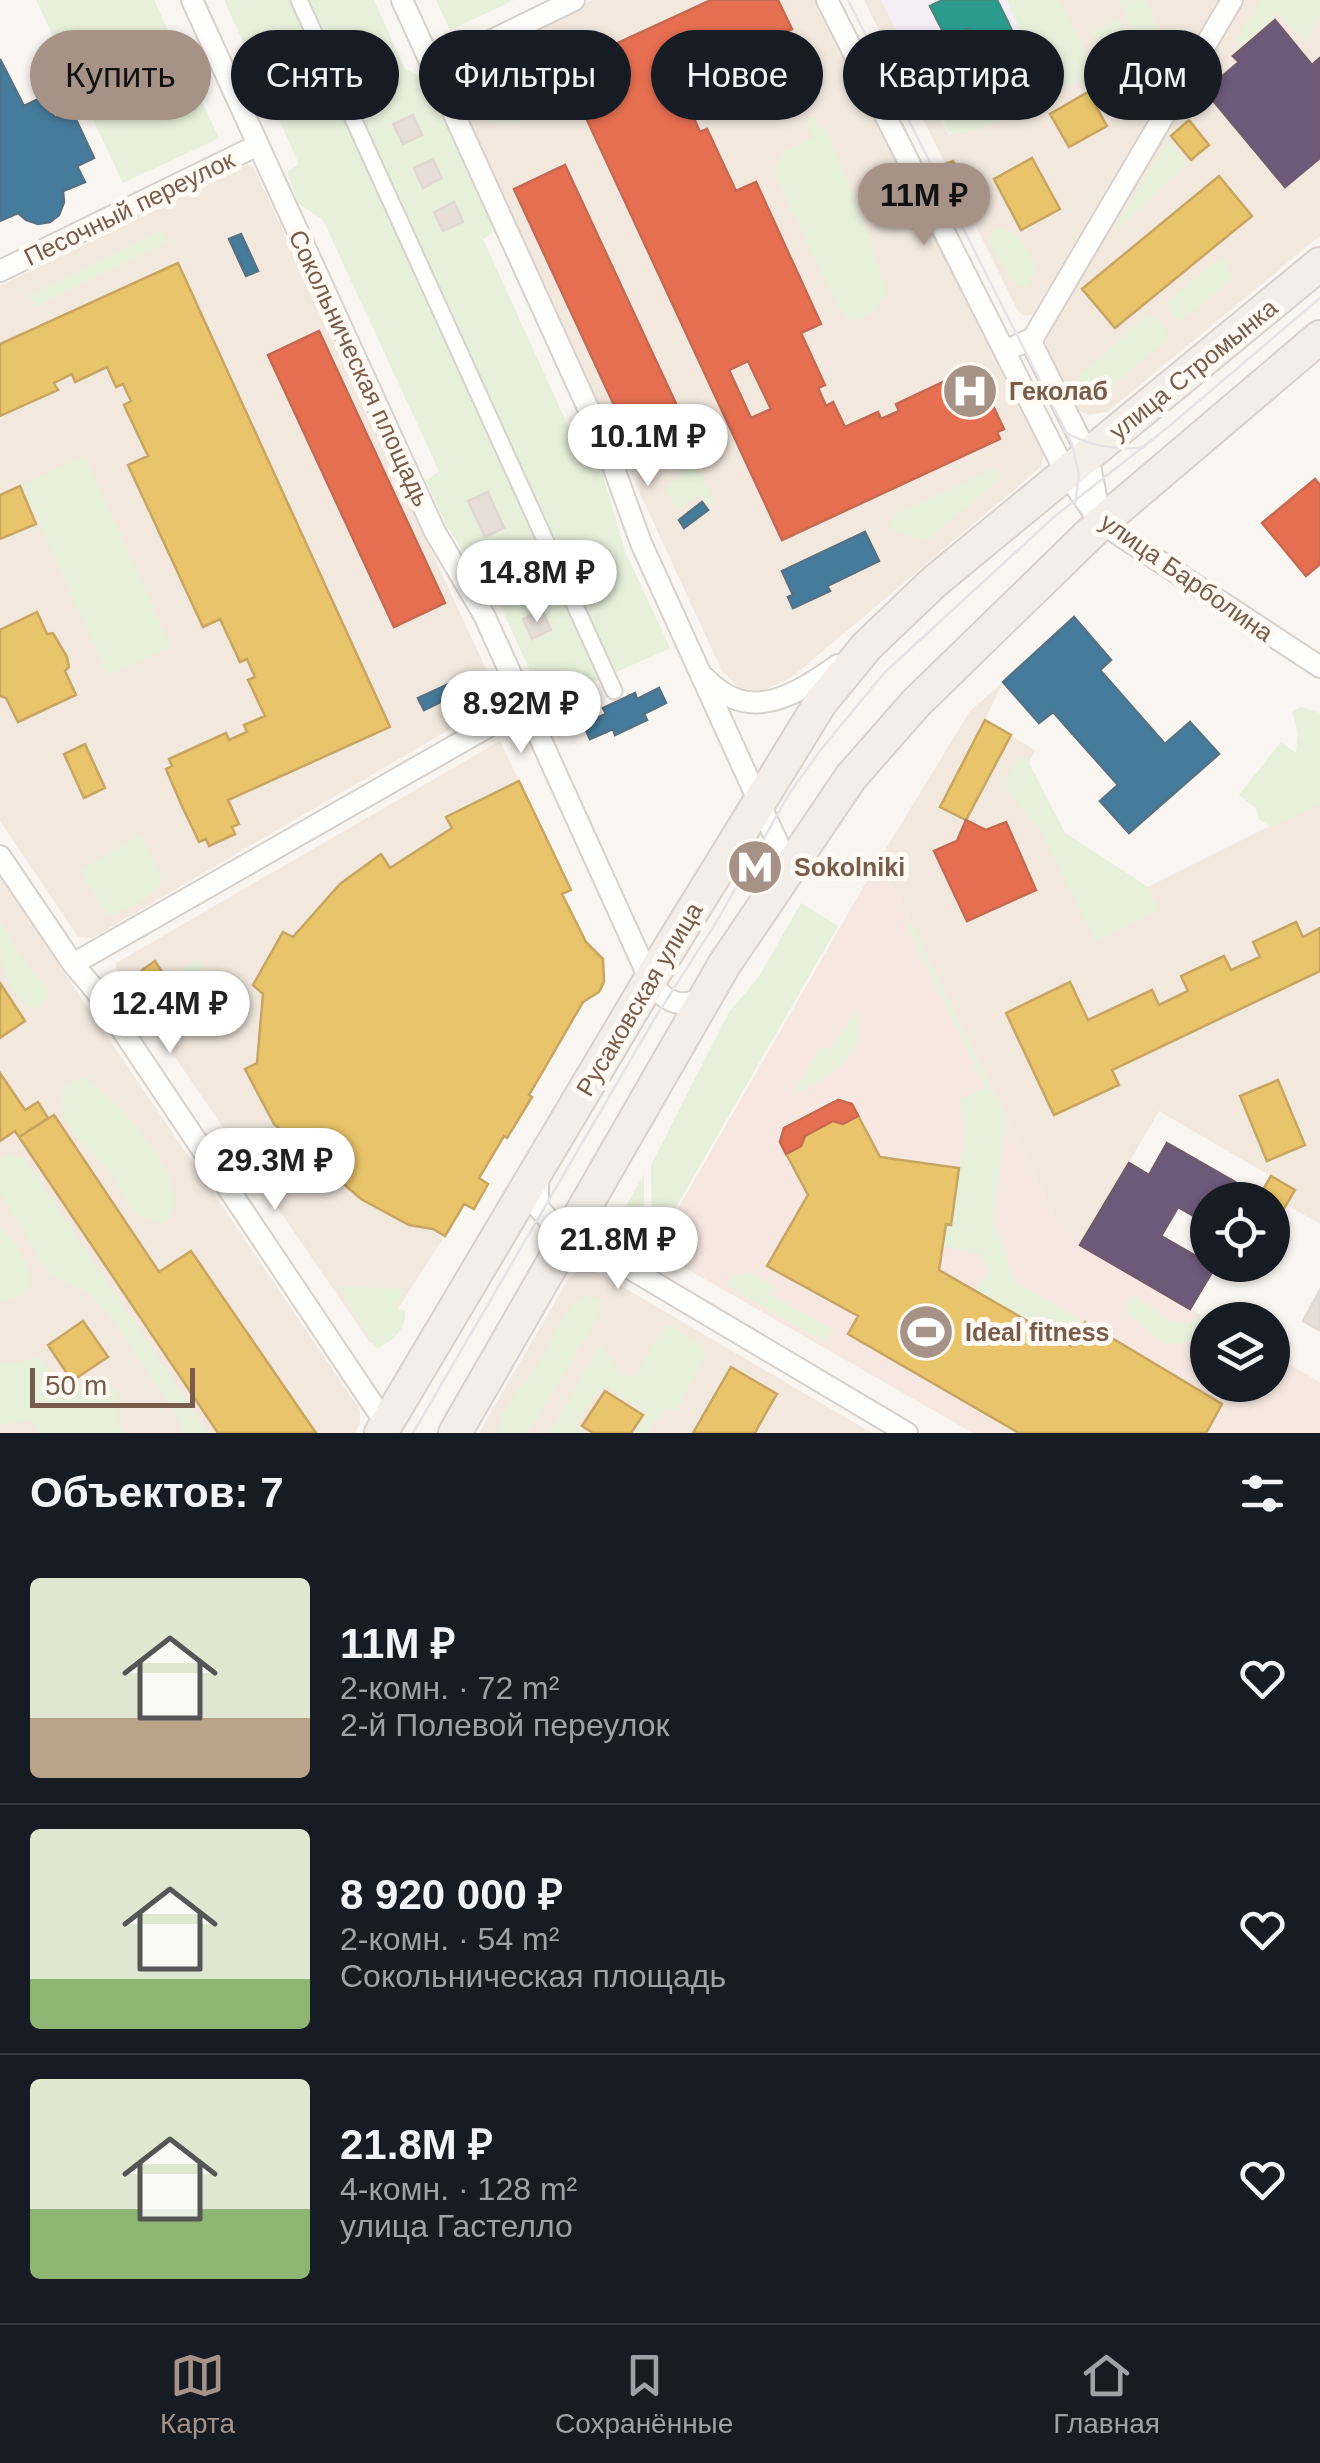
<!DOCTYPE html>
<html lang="ru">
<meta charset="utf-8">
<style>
:root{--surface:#171b24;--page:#242831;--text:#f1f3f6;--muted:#9ea1a6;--line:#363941;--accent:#a69286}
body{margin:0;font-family:Helvetica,sans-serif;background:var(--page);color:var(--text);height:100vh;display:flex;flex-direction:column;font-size:38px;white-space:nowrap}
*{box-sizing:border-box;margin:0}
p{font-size:32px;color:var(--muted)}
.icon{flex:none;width:55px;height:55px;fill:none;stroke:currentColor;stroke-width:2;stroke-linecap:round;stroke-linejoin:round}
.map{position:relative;height:1433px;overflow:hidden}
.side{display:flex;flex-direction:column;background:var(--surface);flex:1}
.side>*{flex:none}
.banner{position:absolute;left:30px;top:30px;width:1260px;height:90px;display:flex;gap:20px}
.fabs{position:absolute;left:1190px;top:1182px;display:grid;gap:20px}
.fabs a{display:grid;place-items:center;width:100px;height:100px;border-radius:50%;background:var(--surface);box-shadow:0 2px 8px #0004;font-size:50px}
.scale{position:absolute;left:30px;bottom:25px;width:165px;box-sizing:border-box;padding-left:10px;border:5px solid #7a5c4d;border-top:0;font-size:28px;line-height:35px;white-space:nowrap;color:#7a5c4d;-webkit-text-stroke:8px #fffaf3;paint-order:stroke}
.price{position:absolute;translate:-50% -85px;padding:0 22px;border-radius:35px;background:#fff;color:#222;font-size:32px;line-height:65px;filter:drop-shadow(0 2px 5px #0008)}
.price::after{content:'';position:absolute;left:50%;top:60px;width:30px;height:22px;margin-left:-15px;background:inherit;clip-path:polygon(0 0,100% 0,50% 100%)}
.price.selected{background:var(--accent);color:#111}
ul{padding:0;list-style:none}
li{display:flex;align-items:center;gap:30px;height:250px;padding:0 30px}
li+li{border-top:2px solid var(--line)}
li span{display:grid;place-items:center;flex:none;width:280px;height:200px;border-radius:10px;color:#555}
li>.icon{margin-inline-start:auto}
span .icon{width:120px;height:120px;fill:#fffc;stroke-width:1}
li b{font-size:42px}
h2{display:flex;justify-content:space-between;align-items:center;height:120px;padding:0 30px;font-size:42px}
.tag{padding:0 35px;border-radius:45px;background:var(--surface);box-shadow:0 2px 8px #0004;font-size:35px;line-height:90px}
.tag.selected{background:var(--accent);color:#111}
.tab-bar{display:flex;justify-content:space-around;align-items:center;height:140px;border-top:2px solid var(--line);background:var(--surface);font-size:28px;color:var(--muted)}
.tab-bar a{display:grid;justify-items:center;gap:5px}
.tab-bar .selected{color:var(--accent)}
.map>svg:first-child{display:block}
.residential{fill:#f2e8de}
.commercial{fill:#f6e8e1}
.education{fill:#f6eef6}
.green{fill:#e7f0db}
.homes{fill:#e9c46a;stroke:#c8a561;stroke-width:2.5}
.shops{fill:#e76f51;stroke:#c66950;stroke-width:2.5;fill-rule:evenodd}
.offices{fill:#6d597a;stroke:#715a6c;stroke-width:2.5}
.schools{fill:#2a9d8f;stroke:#428a7b;stroke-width:2.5}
.public{fill:#457b9d;stroke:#557285;stroke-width:2.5}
.building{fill:#e6ded7;stroke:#e2d8d2;stroke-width:2.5}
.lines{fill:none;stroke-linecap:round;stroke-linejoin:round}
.pedestrian-casing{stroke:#d7d1cb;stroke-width:19}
.minor-casing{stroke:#d7d1cb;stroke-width:24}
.primary-casing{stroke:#dad1cc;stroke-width:36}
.pedestrian{stroke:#fefefd;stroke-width:15}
.minor{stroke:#fefefd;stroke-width:20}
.primary{stroke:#f3eee8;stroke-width:32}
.tram{stroke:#e6e3e7;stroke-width:2.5}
.labels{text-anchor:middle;stroke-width:10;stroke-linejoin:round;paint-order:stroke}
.street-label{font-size:25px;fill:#7a5c4d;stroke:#fffaf3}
.poi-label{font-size:25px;font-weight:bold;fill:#7a5c4d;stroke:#fffaf3;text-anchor:start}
</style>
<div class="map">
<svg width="1320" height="1433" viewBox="0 0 1320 1433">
<rect width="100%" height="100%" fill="#f9f5f0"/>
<path class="residential" d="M 592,0 L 821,0 L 1045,450 L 1041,467 L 792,677 L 762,691 L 739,688 L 722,671 L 451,84 L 457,66 Z
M 864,0 L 1218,0 L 1032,315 L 1024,316 L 1018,311 Z
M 1244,0 L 1320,0 L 1320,236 L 1107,412 L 1087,415 L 1076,408 L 1047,355 L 1044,345 L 1047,334 Z
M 247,164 L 253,167 L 267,196 L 499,697 L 495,703 L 92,938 L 78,937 L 0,821 L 0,286 Z
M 1003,682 L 985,720 L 1035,750 L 1019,783 L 1053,825 L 1148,887 L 1278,822 L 1320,770 L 1320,1224 L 1287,1205 L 1295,1190 L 1159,1111 L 1080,1245 L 1060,1228 L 898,895 L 876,865 L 970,711 Z
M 500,741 L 571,890 L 563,894 L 586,942 L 603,959 L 604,982 L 599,992 L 583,1002 L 529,1094 L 532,1097 L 507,1138 L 503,1137 L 479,1178 L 488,1184 L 474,1209 L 464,1205 L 377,1342 L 370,1343 L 117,972 L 116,963 Z
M 0,878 L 360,1410 L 360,1424 L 355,1433 L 0,1433 Z
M 584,1267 L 601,1274 L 872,1433 L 479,1433 L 569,1278 Z"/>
<path class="commercial" d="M 876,865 L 898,895 L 1060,1228 L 1080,1245 L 1209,1320 L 1208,1385 L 1272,1385 L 1273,1355 L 1320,1382 L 1320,1433 L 973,1433 L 654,1250 Z"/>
<path class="education" d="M 881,0 L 1025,0 L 1064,77 L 949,135 Z"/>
<path class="green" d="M 36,0 L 154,0 L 186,69 L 181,77 L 188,94 L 199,96 L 219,138 L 123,183 Z
M 224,0 L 374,0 L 405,69 L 429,81 L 495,228 L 494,232 L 483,239 L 568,426 L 587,433 L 598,458 L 625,551 L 670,648 L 545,704 L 501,607 L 447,527 L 426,481 L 439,471 L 323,220 L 298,203 L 287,172 L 299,164 Z
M 436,0 L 514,0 L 450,30 Z
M 1007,0 L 1058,0 C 1071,23 1098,58 1083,84 C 1063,83 1045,86 1027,96 C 1019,101 1015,106 1008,112 C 995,125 965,137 948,132 L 911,49 L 911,42 L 915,37 L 929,37 L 973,96 C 986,97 1017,73 1030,65 L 1032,58 Z
M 1119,0 L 1146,0 C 1155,18 1170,43 1137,44 Z
M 1261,0 L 1320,0 L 1320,16 L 1307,42 L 1276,11 L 1271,21 L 1242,43 L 1236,41 Z
M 1118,19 L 1134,49 L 1107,63 L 1091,33 Z
M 492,84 L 534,91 L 535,112 L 519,111 L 518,125 L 494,123 L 483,96 L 484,89 Z
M 812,116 L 828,133 L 864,222 L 886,289 C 884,306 866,322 848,320 L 839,308 L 774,173 L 783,151 L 814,138 L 807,121 Z
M 1168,140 L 1188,163 L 1120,227 L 1117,224 Z
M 996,227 C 1016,228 1031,252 1037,270 L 1025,288 L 1017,285 L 995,255 L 989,240 Z
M 162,230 L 168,242 L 35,307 L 29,295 Z
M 1225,260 L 1232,279 L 1185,318 L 1177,319 L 1169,310 L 1169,300 L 1216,261 Z
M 1148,315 C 1161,319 1166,327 1168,339 L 1101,395 L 1087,394 L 1079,382 L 1079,375 Z
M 85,456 L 171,647 L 108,675 L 22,485 Z
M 693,465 L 701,470 L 714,504 L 711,507 L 701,495 L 677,510 L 665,486 L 681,477 L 679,470 Z
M 994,468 L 1000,474 L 999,480 L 927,540 L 895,532 L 891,520 L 894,515 Z
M 1301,707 L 1320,713 L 1320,804 L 1271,827 L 1259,819 L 1256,808 L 1239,795 L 1281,742 L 1296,753 L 1298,733 L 1292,711 Z
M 1026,757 L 1065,833 L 1148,887 L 1159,909 L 1096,941 L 1041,831 L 1008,790 L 1006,783 L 1015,761 Z
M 141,834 L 162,879 C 156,899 126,908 108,917 L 80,870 Z
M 801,903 L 838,926 L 652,1249 L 651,1165 L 729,1012 L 758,978 Z
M 0,919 L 17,951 L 48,990 C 47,1002 43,1006 31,1009 C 0,983 0,958 0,919 Z
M 911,922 L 1006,1117 L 994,1220 L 1014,1281 L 1085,1322 L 1071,1346 L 976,1292 L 988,1271 L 981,1254 L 943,1247 L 946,1224 L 952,1224 L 965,1132 L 960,1100 L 985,1088 L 907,926 Z
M 198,958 L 223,998 L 200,1013 L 175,973 Z
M 856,1009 C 873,1057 826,1077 792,1095 L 820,1047 L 831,1049 Z
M 82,1077 C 112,1093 206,1191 164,1223 C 123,1217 128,1192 105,1166 C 83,1141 54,1125 63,1087 Z
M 8,1155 L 24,1158 L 208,1433 L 182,1433 L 179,1419 L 120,1330 L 90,1294 L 50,1275 L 0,1192 L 0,1159 Z
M 644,1174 L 644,1248 L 614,1228 Z
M 0,1225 C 10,1240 44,1275 24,1293 C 18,1298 7,1300 0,1303 Z
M 751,1273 L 776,1287 L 772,1295 L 832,1329 L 825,1342 L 727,1286 L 733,1276 Z
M 337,1286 L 406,1289 L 395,1307 L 405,1311 C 407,1329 393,1340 378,1348 L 375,1347 Z
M 1133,1295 C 1154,1307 1180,1340 1205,1312 L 1209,1314 L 1205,1329 L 1196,1342 L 1165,1344 L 1127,1314 L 1127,1300 Z
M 586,1296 L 600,1299 L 597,1319 L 528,1433 L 498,1433 C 499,1410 520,1391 533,1373 C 550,1350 560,1308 586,1296 Z
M 666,1324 L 703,1347 L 706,1355 L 676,1410 L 664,1409 L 648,1433 L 637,1433 L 646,1412 L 608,1387 L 599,1390 L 577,1423 L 585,1433 L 550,1433 L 601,1343 L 621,1376 L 630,1377 L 637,1374 Z
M 38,1357 L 70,1390 L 106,1383 L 118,1392 L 118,1422 L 124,1433 L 40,1433 L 32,1420 L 0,1425 L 0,1363 L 13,1364 Z"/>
<path class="homes" d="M 1088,92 L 1107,126 L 1069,147 L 1050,114 Z
M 1189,120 L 1209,145 L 1191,160 L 1171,136 Z
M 1032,158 L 1060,209 L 1021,230 L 994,179 Z
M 953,161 L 967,188 L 959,192 L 945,164 Z
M 1219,176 L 1252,216 L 1115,328 L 1082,289 Z
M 178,263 L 390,727 L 228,800 L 239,824 L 232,827 L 235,834 L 209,846 L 206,839 L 199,842 L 181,804 L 166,769 L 172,766 L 169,759 L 226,733 L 229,740 L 247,732 L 244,725 L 265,716 L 248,680 L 255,677 L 247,659 L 240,662 L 220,619 L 203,627 L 128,465 L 148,456 L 124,405 L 131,401 L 123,384 L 116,387 L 107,367 L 75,382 L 72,374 L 54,383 L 58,390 L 0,416 L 0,344 Z
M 20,486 L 36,524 L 0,539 L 0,495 Z
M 37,612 L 47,634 L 53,633 L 67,657 L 69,667 L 65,671 L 76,695 L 18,722 L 6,698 L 0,696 L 0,630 Z
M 985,720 L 1011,735 L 966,820 L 940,807 Z
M 85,744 L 105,788 L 84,798 L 64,754 Z
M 519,781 L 571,890 L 562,894 L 586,942 L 603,959 L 604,982 L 599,992 L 583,1002 L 529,1095 L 532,1097 L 507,1138 L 504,1136 L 479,1178 L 488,1184 L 474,1209 L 464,1204 L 445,1236 L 433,1229 L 409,1225 L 361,1199 L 274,1124 L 245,1069 L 257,1063 L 263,994 L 253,985 L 283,932 L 293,937 L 340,884 L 381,854 L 390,868 L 452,828 L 446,817 Z
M 1296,922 L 1303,937 L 1320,928 L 1320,971 L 1112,1070 L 1119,1085 L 1054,1115 L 1006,1013 L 1070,982 L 1088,1020 L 1152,990 L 1159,1005 L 1188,991 L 1181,976 L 1224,956 L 1231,970 L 1260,957 L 1253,942 Z
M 155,961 L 173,989 L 160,998 L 142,970 Z
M 0,983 L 25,1021 L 0,1038 Z
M 0,1073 L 25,1110 L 38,1102 L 48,1118 L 19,1137 L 15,1131 L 0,1141 Z
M 1278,1080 L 1305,1145 L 1267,1161 L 1240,1096 Z
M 838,1100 L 852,1104 L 880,1157 L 959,1168 L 951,1225 L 946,1224 L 939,1270 L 1071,1346 L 1085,1322 L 1222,1404 L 1206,1433 L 1019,1433 L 848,1334 L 858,1316 L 767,1266 L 808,1195 L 780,1142 L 784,1128 Z
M 54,1115 L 159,1272 L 191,1251 L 316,1433 L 218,1433 L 19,1137 Z
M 1271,1176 L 1295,1190 L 1272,1229 L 1272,1200 L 1257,1200 Z
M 83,1321 L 108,1357 L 72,1381 L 48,1345 Z
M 731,1367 L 777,1394 L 759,1425 L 755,1433 L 693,1433 Z
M 605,1391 L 643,1415 L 631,1433 L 593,1433 L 582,1426 Z"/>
<path class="shops" d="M 711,0 L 778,0 L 792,29 L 785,32 L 788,39 L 732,65 L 728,58 L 711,66 L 714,73 L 687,86 L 699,111 L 692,114 L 700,132 L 707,129 L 736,191 L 756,182 L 821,324 L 801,333 L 825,385 L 818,388 L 826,406 L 833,402 L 845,427 L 878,412 L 881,419 L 899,411 L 896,404 L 968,370 L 972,377 L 978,374 L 1004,429 L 997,432 L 1000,439 L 782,540 L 563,68 ZM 748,361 L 771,409 L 751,418 L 729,370 Z
M 565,165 L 692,438 L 640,461 L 514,189 Z
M 319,331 L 445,603 L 394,627 L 268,355 Z
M 1315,479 L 1320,485 L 1320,564 L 1306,576 L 1262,523 Z
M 966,820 L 986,830 L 1006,822 L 1036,890 L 967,921 L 934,851 L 957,841 Z
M 838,1100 L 852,1104 L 858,1116 L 843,1124 L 833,1121 L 805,1136 L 801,1146 L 786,1154 L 780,1142 L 784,1128 Z"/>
<path class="offices" d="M 1275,20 L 1312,65 L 1320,58 L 1320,158 L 1285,187 L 1205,91 L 1239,62 L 1233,56 Z
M 1167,1143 L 1235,1182 L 1224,1200 L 1208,1200 L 1208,1224 L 1178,1207 L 1161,1236 L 1215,1267 L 1190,1309 L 1080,1245 L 1129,1163 L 1149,1175 Z"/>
<path class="schools" d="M 943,0 L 997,0 L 1026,59 L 970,87 L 954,54 L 976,44 L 969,28 L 947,39 L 930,6 Z"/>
<path class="public" d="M 0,59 L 24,106 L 45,96 L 55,118 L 72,111 L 94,158 L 77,166 L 85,182 L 63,191 L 64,202 L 59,215 L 50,222 L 38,224 L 26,220 L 18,213 L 0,221 Z
M 241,234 L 258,271 L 246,276 L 229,239 Z
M 702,502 L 708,510 L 684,528 L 679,520 Z
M 865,532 L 879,561 L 827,586 L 830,591 L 793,608 L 788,597 L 793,595 L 782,571 Z
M 1074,617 L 1111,660 L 1100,670 L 1165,744 L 1190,722 L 1219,754 L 1129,833 L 1100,801 L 1118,785 L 1053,712 L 1039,723 L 1003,682 Z
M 455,681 L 461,692 L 424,710 L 418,698 Z
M 659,688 L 666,703 L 644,714 L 647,720 L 615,735 L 613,729 L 590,739 L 583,724 L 606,714 L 603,708 L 635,693 L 637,699 Z"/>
<path class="building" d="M 413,115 L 422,135 L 403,144 L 393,124 Z
M 433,159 L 442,178 L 423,188 L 414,168 Z
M 454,202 L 463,222 L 443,231 L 434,212 Z
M 488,492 L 504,528 L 485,537 L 468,501 Z
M 542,610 L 551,630 L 532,639 L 523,619 Z
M 1319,1292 L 1320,1328 L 1319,1330 L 1303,1321 Z"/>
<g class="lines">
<g class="pedestrian-casing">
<path id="pedestrian" d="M 299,0 L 614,691"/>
</g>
<g class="minor-casing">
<path id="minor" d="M 192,0 L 435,532 L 484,615 L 650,980 C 664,1003 685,1012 708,993
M 402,0 L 608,452 L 641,543 L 789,868
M 827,0 L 1066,473 L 1101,523 L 1320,667
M 433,69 L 574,0
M 0,271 L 258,145
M 1033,338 L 1033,346 L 1088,455 L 1099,512
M 1005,351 L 1033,338 L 1232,0
M 705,678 C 750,725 795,695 838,665
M 0,856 L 73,964 L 96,991 L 386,1424
M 73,964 L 526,705
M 538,1178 L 538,1207 L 550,1221 L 907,1433"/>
</g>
<g class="primary-casing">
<path id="primary" d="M 381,1433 L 650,980 L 821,702 L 867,646 L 934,582 L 1320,264
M 455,1433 L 724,965 L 851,777 L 916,703 L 1101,523 L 1320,337"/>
</g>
<use href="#pedestrian" class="pedestrian"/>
<use href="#minor" class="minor"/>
<use href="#primary" class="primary"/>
<path class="tram" d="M 848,0 L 1072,444 L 1079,475 L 1075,505
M 1063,431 C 1089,446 1115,451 1145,447
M 413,1433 L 655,1018 L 717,921 L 789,794 L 819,752 L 884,673 L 1054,517 L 1167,428 L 1320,298"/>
</g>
<defs>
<g id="hospital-disc" transform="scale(2.875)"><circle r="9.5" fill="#a69286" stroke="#fffaf3"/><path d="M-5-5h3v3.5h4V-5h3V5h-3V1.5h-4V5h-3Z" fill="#fff"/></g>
<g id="metro-disc" transform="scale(2.875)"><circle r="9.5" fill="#a69286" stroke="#fffaf3"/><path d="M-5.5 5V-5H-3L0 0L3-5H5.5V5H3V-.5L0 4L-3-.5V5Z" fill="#fff"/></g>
<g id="stadium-disc" transform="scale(2.875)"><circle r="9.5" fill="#a69286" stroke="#fffaf3"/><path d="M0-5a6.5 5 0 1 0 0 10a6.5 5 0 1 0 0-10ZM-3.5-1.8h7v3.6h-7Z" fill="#fff"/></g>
</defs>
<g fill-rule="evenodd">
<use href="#hospital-disc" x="970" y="391"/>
<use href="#metro-disc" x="755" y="867"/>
<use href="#stadium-disc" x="926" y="1332"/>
</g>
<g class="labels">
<g class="street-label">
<text transform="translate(129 208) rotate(-26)" y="9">Песочный переулок</text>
<text transform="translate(360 368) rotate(65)" y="9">Сокольническая площадь</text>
<text transform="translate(1193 369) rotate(-39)" y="9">улица Стромынка</text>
<text transform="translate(1187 577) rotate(35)" y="9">улица Барболина</text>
<text transform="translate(639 999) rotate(-59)" y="9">Русаковская улица</text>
</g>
<g class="poi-label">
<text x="1009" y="400">Геколаб</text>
<text x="794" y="876">Sokolniki</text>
<text x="965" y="1341">Ideal fitness</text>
</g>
</g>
</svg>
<div class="fabs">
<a><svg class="icon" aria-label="locate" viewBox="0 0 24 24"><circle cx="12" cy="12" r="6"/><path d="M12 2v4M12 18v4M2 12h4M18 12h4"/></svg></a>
<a><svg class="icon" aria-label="layers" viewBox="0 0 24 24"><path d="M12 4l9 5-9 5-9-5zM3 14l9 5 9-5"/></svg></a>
</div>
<div class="scale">50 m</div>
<b class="price selected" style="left:924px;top:248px">11M ₽</b>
<b class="price" style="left:648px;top:489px">10.1M ₽</b>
<b class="price" style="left:537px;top:625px">14.8M ₽</b>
<b class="price" style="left:521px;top:756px">8.92M ₽</b>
<b class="price" style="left:170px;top:1056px">12.4M ₽</b>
<b class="price" style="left:275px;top:1213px">29.3M ₽</b>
<b class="price" style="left:618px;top:1292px">21.8M ₽</b>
<div class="banner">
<a class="tag selected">Купить</a>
<a class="tag">Снять</a>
<a class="tag">Фильтры</a>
<a class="tag">Новое</a>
<a class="tag">Квартира</a>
<a class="tag">Дом</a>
</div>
</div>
<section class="side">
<h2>Объектов: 7<svg class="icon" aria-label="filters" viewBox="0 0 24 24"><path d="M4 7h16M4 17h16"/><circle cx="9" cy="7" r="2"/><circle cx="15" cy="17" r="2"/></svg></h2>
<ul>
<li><span style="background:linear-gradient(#dfe7d0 70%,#b9a48a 0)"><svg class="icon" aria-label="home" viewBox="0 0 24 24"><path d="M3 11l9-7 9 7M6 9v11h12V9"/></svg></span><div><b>11M ₽</b><p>2-комн. · 72 m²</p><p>2-й Полевой переулок</p></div><svg class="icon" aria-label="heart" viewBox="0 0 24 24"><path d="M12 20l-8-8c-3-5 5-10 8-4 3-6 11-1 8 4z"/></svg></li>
<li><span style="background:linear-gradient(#dfe7d0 75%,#8fb573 0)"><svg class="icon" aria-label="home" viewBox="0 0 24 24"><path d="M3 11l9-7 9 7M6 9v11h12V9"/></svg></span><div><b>8 920 000 ₽</b><p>2-комн. · 54 m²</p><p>Сокольническая площадь</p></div><svg class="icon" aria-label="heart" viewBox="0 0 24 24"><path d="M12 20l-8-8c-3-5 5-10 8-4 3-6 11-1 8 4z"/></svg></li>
<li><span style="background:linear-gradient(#dfe7d0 65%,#8fb573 0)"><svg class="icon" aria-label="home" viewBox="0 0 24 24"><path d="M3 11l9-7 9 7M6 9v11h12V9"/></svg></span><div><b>21.8M ₽</b><p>4-комн. · 128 m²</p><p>улица Гастелло</p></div><svg class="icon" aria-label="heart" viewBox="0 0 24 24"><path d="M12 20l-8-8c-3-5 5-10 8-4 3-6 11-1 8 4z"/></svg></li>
</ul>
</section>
<nav class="tab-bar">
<a class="selected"><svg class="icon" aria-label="map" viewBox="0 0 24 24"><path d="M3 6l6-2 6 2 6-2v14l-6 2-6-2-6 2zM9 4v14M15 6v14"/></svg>Карта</a>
<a><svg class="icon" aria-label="saved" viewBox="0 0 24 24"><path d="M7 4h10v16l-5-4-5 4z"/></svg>Сохранённые</a>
<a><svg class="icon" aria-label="home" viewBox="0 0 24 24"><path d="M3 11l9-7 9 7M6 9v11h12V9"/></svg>Главная</a>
</nav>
